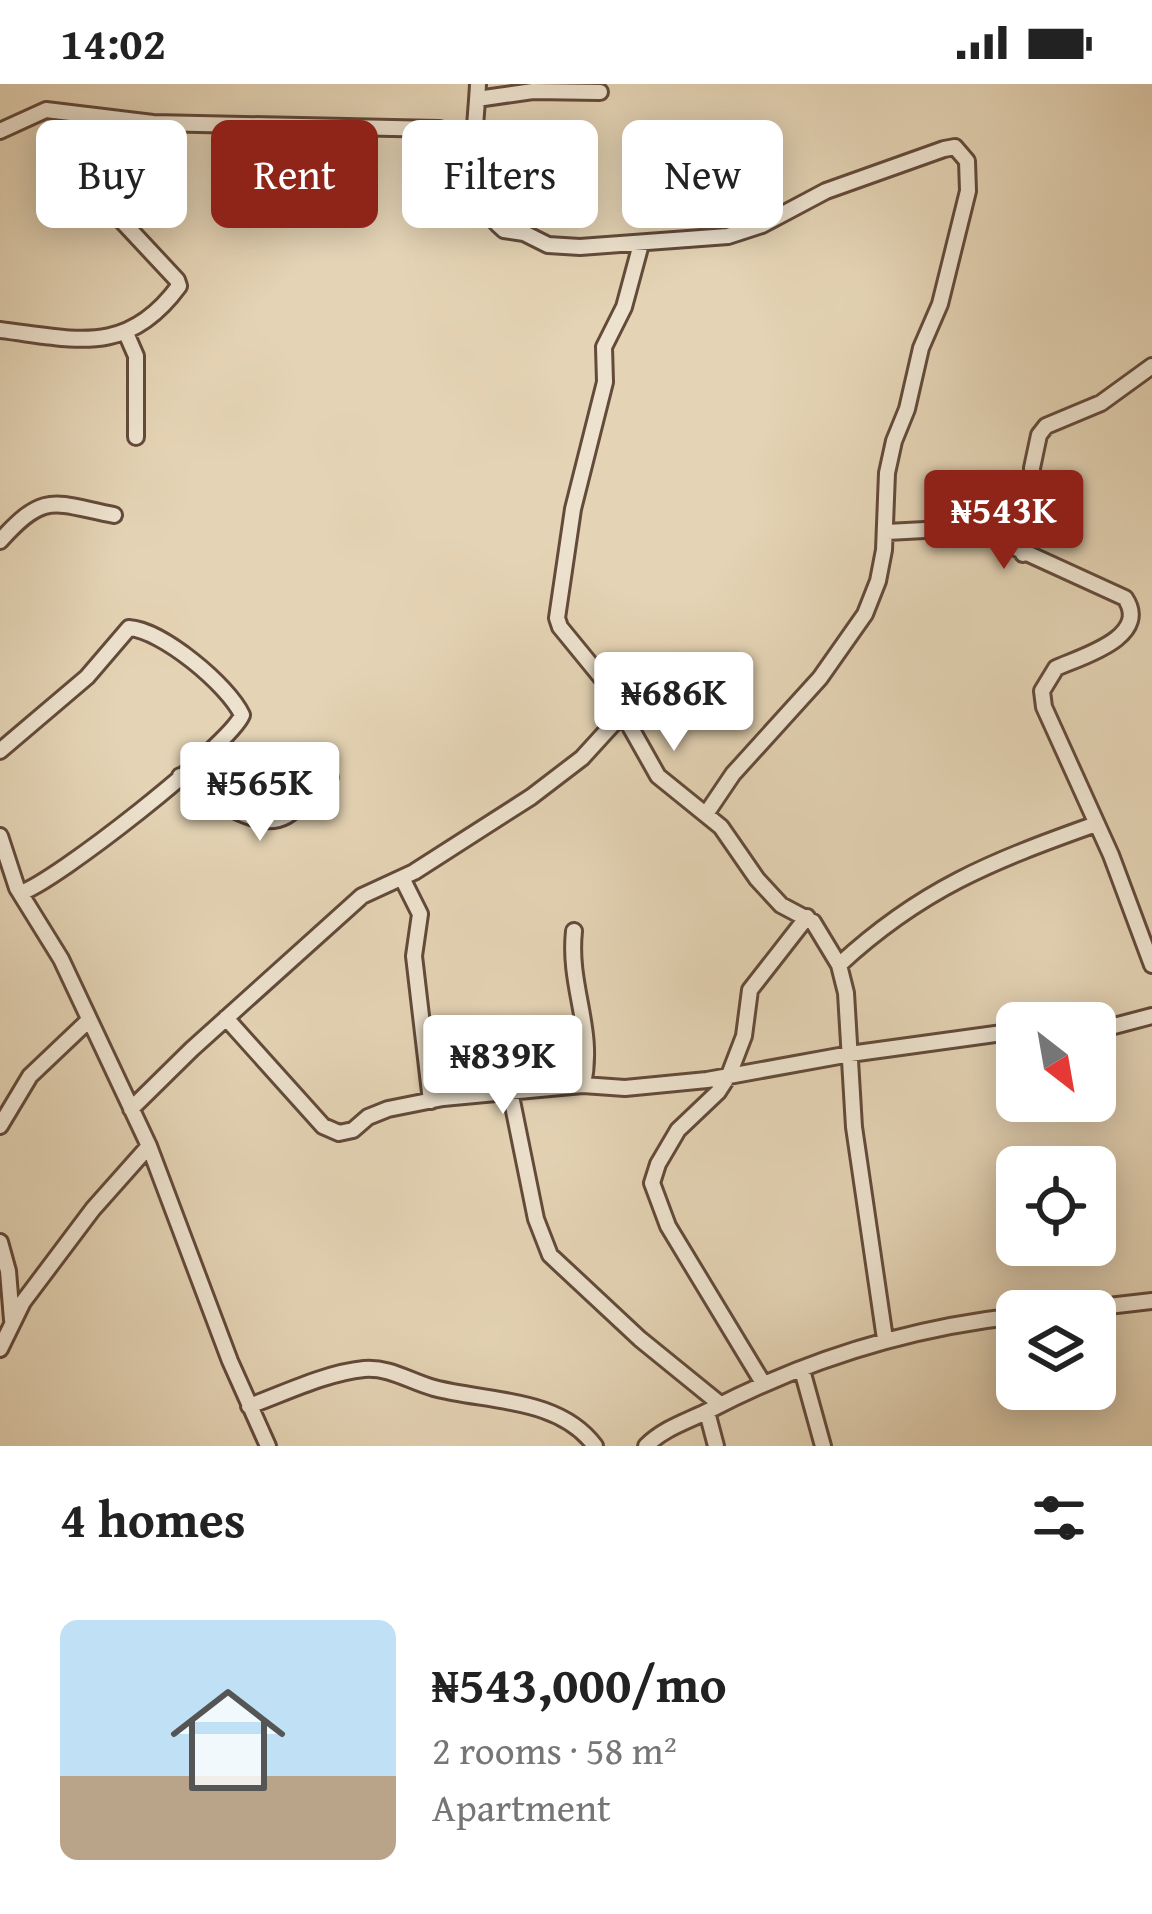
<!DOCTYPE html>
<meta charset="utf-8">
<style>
:root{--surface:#fff;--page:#f2f2f2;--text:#222;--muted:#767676;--line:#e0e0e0;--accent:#8f2418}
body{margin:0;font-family:"Gentium Book Plus",serif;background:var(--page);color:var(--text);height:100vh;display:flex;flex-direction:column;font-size:45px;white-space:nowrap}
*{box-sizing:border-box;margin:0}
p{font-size:39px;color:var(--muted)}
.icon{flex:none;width:66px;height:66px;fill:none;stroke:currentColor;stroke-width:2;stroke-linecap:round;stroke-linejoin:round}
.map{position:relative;height:1362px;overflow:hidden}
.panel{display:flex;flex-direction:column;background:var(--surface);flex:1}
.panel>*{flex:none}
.banner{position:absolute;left:36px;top:36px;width:1080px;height:108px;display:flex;gap:24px}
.needle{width:78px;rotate:149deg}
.tools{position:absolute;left:996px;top:918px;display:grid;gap:24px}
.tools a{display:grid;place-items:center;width:120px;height:120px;border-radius:18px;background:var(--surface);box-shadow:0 6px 30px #0003;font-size:60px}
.price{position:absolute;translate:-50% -102px;padding:0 27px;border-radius:12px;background:#fff;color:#222;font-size:39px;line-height:78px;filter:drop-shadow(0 3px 6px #0008)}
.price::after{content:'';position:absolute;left:50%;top:72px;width:36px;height:27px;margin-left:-18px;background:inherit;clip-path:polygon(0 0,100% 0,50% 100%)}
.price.on{background:var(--accent);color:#fff}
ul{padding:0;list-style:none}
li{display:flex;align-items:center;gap:36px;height:300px;padding:0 60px}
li+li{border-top:3px solid var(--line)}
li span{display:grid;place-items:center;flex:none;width:336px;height:240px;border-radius:18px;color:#555}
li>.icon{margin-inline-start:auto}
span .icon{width:144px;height:144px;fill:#fffc;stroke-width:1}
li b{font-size:51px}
h2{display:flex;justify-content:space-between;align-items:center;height:144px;padding:0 60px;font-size:51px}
.tag{padding:0 42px;border-radius:18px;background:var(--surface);box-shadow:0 6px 30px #0003;font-size:42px;line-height:108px}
.tag.on{background:var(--accent);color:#fff}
.status{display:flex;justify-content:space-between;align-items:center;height:84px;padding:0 60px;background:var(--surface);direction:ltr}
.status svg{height:33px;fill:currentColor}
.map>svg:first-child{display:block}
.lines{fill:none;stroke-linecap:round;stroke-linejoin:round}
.minor-casing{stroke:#634a3a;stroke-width:20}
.minor{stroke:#ede2ce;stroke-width:14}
</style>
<div class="status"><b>14:02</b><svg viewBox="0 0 49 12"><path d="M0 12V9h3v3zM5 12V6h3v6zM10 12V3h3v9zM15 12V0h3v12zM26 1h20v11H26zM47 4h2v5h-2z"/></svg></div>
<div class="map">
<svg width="1152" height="1362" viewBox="0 0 1152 1362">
<rect width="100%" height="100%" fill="#e4d3b4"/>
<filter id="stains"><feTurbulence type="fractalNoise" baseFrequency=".00167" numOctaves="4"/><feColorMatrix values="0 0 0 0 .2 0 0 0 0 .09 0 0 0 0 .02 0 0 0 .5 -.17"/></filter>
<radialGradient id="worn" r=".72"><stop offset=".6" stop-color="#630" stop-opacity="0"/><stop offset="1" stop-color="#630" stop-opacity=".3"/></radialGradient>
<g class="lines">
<g class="minor-casing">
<path id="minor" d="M 478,0 C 476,48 462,112 504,146 L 524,149 L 548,161 L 580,163 L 728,152 L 762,141 L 826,107 L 944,65 L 955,63 L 967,77 L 968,107 L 940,220 L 921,264 L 907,325 L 894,357 L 887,389 L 884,466 L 878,497 L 865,530 L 820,594 L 733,690 L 706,730
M 477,15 L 533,7 L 600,8
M 0,47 L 46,26 L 153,39 L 439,45 L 475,54
M 641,160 L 624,223 L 604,263 L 605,298 L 573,425 L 557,534 L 560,543 L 605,598 L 658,692 L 721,743 L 757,795 L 781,821 L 813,838 L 839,881 L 846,909 L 854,1043 L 885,1255
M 0,246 C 75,255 127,273 179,202 L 177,196 L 79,91 L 66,48 L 72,30
M 126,249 L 136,272 L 136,353
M 887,448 L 944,445 L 996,455 L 1125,514 C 1152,554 1077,574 1056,584 L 1042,607 L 1044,623 L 1111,771 L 1152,881
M 0,457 C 45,407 53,419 114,431
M 1023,470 L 1033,422 L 1032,384 L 1039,351 L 1046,342 L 1101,319 L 1152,282
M 0,667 L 87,593 L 129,544 C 162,546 228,601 242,631 C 230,661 54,799 20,809
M 180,692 C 207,707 254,750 286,732 C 302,722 317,705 330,693
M 0,752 L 17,804 L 61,875 L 149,1062 L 230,1277 L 268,1362
M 402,794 L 420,830 L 414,872 L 431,1017
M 574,847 C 568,904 595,943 583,1001
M 839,881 C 921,805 992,777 1096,740
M 226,934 L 323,1042 L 339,1049 L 353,1046 L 368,1033 L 388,1025 L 443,1014 L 583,1001 L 625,1004 L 707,996 L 850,970 L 1017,947
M 1095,947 L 1152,932
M 510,1007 L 536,1135 L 550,1171 L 640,1255 L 720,1320
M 131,1025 L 192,965 L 362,812 L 414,788 L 531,713 L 582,674 L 623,629
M 0,1042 L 30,992 L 89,936
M 0,1158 L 8,1187 L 12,1236
M 1065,1227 L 1152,1217
M 0,1265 L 23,1218 L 93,1125 L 149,1062
M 802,1286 L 823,1362
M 763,1299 L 668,1142 L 652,1099 L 658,1080 L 678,1046 L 718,1008 L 729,991 L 744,952 L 750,906 L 807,833
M 249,1322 C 285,1309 325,1289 364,1285 C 390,1283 409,1297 434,1304 C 487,1318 559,1313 595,1362
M 707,1328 L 716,1362
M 646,1362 C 664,1344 688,1337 710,1326 C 806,1276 909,1244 1017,1232"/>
</g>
<use href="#minor" class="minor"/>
</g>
<rect width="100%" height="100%" filter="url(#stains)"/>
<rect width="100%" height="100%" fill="url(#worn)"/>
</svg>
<div class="tools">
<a><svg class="needle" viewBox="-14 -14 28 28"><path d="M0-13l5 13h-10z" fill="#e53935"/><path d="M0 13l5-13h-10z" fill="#767676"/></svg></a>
<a><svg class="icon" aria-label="locate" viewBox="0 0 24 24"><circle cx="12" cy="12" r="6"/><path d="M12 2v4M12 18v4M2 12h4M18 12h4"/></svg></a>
<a><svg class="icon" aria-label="layers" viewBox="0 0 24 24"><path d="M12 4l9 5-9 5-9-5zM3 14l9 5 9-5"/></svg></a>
</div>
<b class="price on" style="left:1004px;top:488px">₦543K</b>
<b class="price" style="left:674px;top:670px">₦686K</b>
<b class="price" style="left:260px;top:760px">₦565K</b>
<b class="price" style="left:503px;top:1033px">₦839K</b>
<div class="banner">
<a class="tag">Buy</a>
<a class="tag on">Rent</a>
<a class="tag">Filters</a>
<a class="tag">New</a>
</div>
</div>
<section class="panel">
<h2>4 homes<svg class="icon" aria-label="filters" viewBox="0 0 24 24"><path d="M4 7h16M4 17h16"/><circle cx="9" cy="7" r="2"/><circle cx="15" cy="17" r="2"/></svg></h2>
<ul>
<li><span style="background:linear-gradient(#bfe0f5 65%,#b9a48a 0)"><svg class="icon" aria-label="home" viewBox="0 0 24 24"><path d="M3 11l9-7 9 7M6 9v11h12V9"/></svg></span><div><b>₦543,000/mo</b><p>2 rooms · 58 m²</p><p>Apartment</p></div></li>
</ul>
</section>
